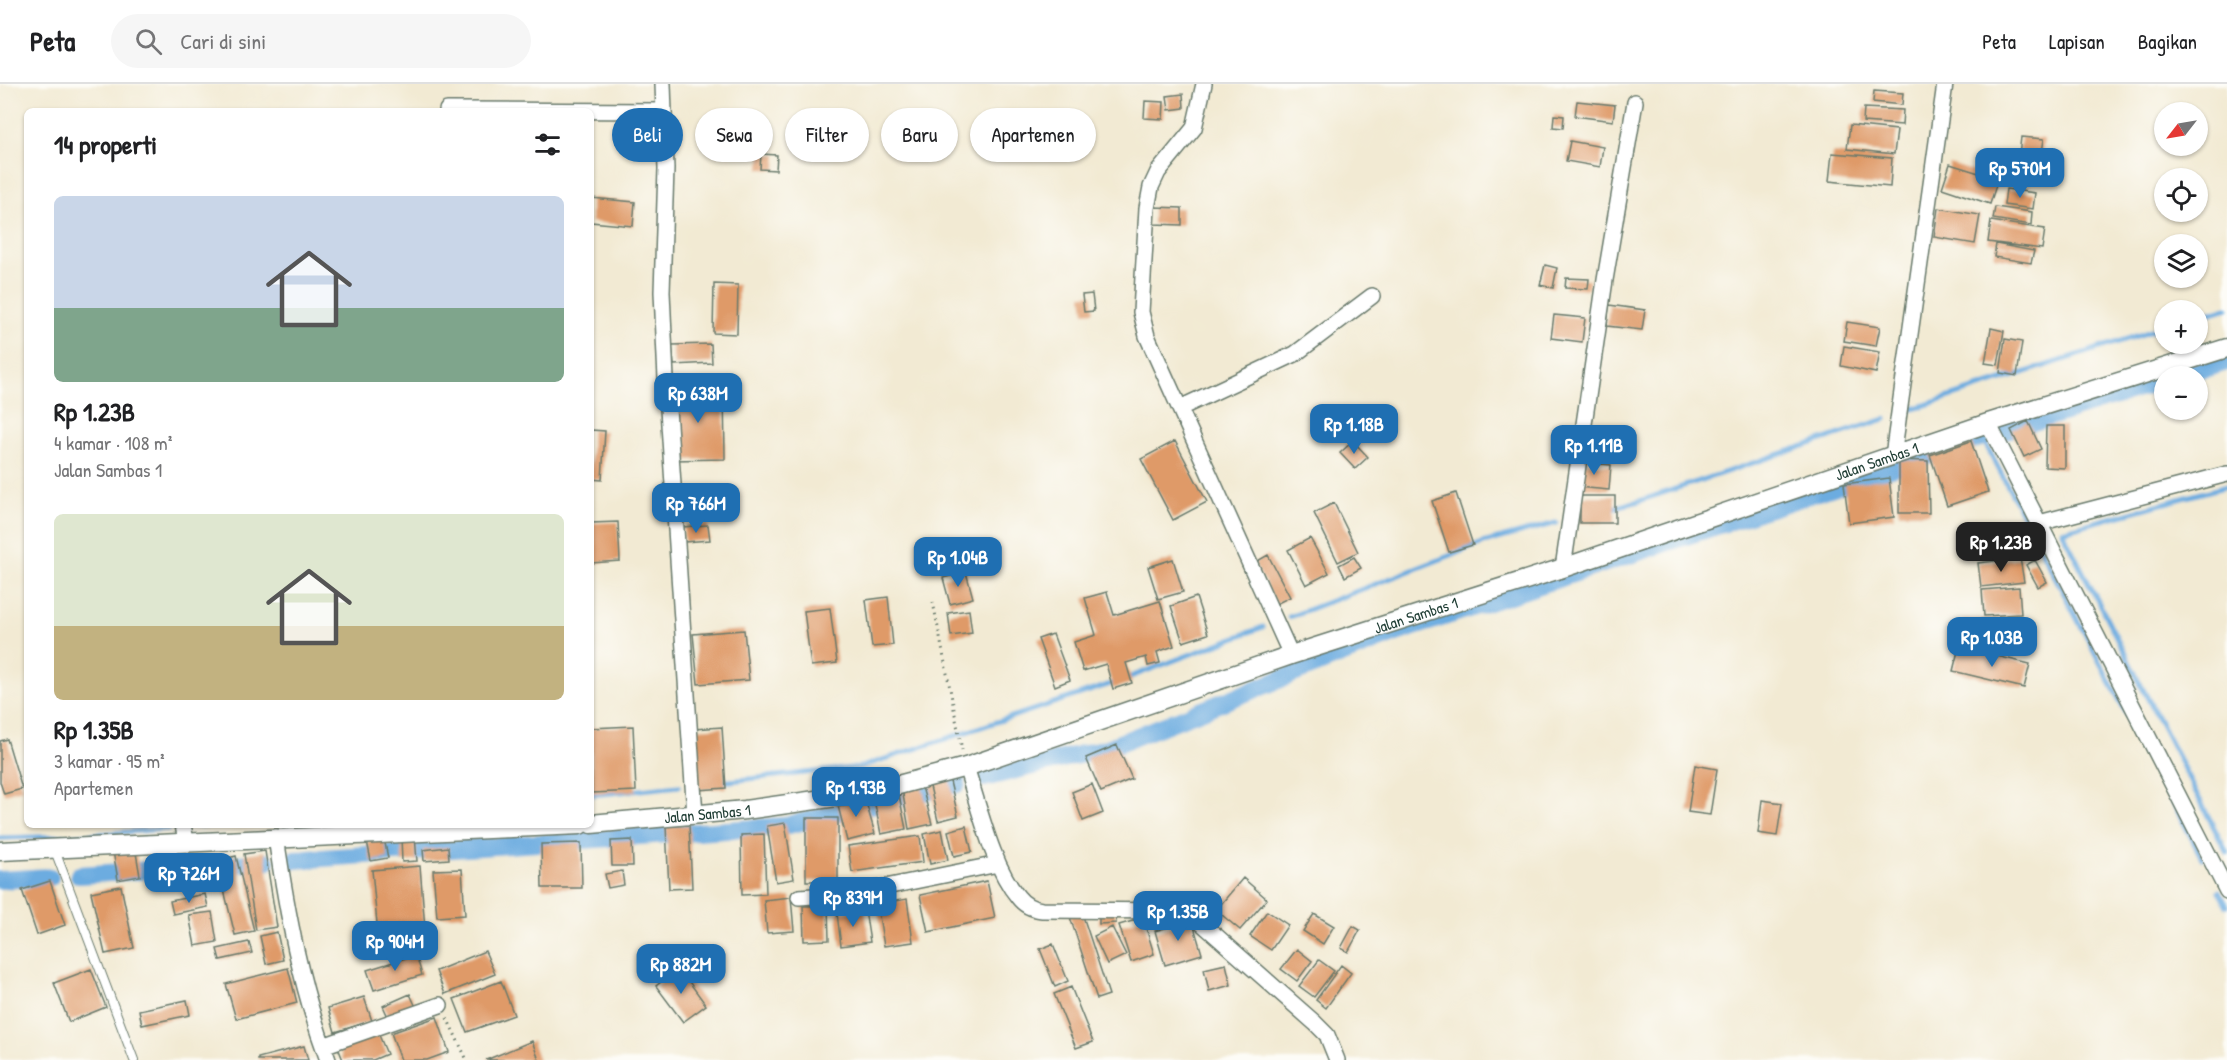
<!DOCTYPE html>
<html lang="id">
<meta charset="utf-8">
<style>
:root{--surface:#fff;--page:#f6f6f6;--text:#202124;--muted:#757577;--line:#e0e0e0;--accent:#1f6fb2}
body{margin:0;font-family:"Patrick Hand",sans-serif;background:var(--page);color:var(--text);height:100vh;display:flex;flex-direction:column;font-size:22px;white-space:nowrap}
*{box-sizing:border-box;margin:0}
p{font-size:20px;color:var(--muted)}
.icon{flex:none;width:33px;height:33px;fill:none;stroke:currentColor;stroke-width:2;stroke-linecap:round;stroke-linejoin:round}
.map{position:relative;flex:1;overflow:hidden}
.side{position:absolute;left:24px;top:24px;width:570px;height:720px;display:flex;flex-direction:column;background:var(--surface);border-radius:9px;box-shadow:0 2px 4px #0004}
.side>*{flex:none}
.top-card{position:absolute;left:612px;top:24px;width:570px;height:54px;display:flex;gap:12px}
.needle{width:39px;rotate:239deg}
.fabs{position:absolute;left:2154px;top:18px;display:grid;gap:12px}
.fabs a{display:grid;place-items:center;width:54px;height:54px;border-radius:50%;background:var(--surface);box-shadow:0 2px 4px #0004;font-size:30px}
.price{position:absolute;translate:-50% -51px;padding:0 14px;border-radius:12px;background:var(--accent);color:#fff;font-size:20px;line-height:39px;filter:drop-shadow(0 2px 3px #0008)}
.price::after{content:'';position:absolute;left:50%;top:36px;width:18px;height:14px;margin-left:-9px;background:inherit;clip-path:polygon(0 0,100% 0,50% 100%)}
.price.active{background:#222;color:#fff}
ul{padding:0;list-style:none}
li{display:grid;align-content:center;gap:12px;height:318px;padding:0 30px}
li span{display:grid;place-items:center;height:186px;border-radius:9px;color:#555}
li>.icon{margin-inline-start:auto}
span .icon{width:108px;height:108px;fill:#fffc;stroke-width:1}
li b{font-size:26px}
h2{display:flex;justify-content:space-between;align-items:center;height:72px;padding:0 30px;font-size:26px}
.chip{padding:0 21px;border-radius:27px;background:var(--surface);box-shadow:0 2px 4px #0004;font-size:21px;line-height:54px}
.chip.active{background:var(--accent);color:#fff}
header{display:flex;align-items:center;gap:36px;box-sizing:border-box;height:84px;padding:0 30px;background:var(--surface);border-bottom:2px solid var(--line)}
header strong{font-size:28px}
nav{display:flex;gap:33px;margin-inline-start:auto;font-size:21px}
.search{width:420px;height:54px;background:var(--page);display:flex;align-items:center;gap:15px;box-sizing:border-box;padding:0 21px;border-radius:33px;color:var(--muted);font-size:22px}
.map>svg:first-child{display:block}
.lines{fill:none;stroke-linecap:round;stroke-linejoin:round}
.stream{stroke:#6cace0;stroke-width:5}
.canal{stroke:#6cace0;stroke-width:18}
.building{fill:#df9a67}
.service-casing{stroke:#697a6c;stroke-width:10}
.minor-casing{stroke:#697a6c;stroke-width:18}
.tertiary-casing{stroke:#697a6c;stroke-width:21}
.path{stroke:#697a6c;stroke-width:3;stroke-dasharray:1.5 4.5;stroke-linecap:butt}
.service{stroke:#fff;stroke-width:8}
.minor{stroke:#fff;stroke-width:15}
.tertiary{stroke:#fff;stroke-width:18}
.labels{text-anchor:middle;stroke-width:4.5;stroke-linejoin:round;paint-order:stroke}
.street-label{font-size:16px;fill:#1f3d34;stroke:#fdfcf7}
</style>
<header>
<strong>Peta</strong>
<div class="search"><svg class="icon" aria-label="search" viewBox="0 0 24 24"><circle cx="10" cy="10" r="6"/><path d="M15 15l6 6"/></svg>Cari di sini</div>
<nav><a>Peta</a><a>Lapisan</a><a>Bagikan</a></nav>
</header>
<div class="map">
<svg width="2227" height="976" viewBox="0 0 2227 976">
<rect width="100%" height="100%" fill="#fdfcf7"/>
<filter id="ink" filterUnits="userSpaceOnUse"><feTurbulence type="fractalNoise" baseFrequency=".0167" numOctaves="2"/><feDisplacementMap in="SourceGraphic" scale="12" xChannelSelector="R" yChannelSelector="G"/><feConvolveMatrix kernelMatrix="1 2 1 2 8 2 1 2 1" color-interpolation-filters="sRGB"/></filter>
<filter id="wash" filterUnits="userSpaceOnUse"><feTurbulence type="fractalNoise" baseFrequency=".008" numOctaves="4" result="noise"/><feDisplacementMap in="SourceGraphic" scale="24" xChannelSelector="R" yChannelSelector="G"/><feGaussianBlur stdDeviation="1.35" result="paint"/><feColorMatrix in="noise" values="0 0 0 0 0 0 0 0 0 0 0 0 0 0 0 0 0 1.4 0 .05"/><feComposite in="paint" operator="in"/></filter>
<g filter="url(#wash)">
<rect width="100%" height="100%" fill="#f2ead3"/>
<g class="lines">
<path class="stream" d="M 2198,233 L 2227,224
M 1913,325 L 2164,243
M 1982,353 L 2202,774
M 2214,386 L 2227,382
M 2227,402 L 2062,447 L 2227,769
M 1609,425 L 1639,417 L 1885,335
M 1289,533 L 1483,459 L 1556,439
M 1125,595 L 1263,543
M 720,698 L 861,683 L 1117,598
M 591,711 L 679,702
M 197,742 L 215,741
M 0,754 L 72,752 L 169,745
M 2219,807 L 2227,822"/>
<path class="canal" d="M 2181,292 L 2227,278
M 2007,346 L 2164,297
M 984,694 L 1107,664 L 1399,548 L 1983,353
M 294,776 L 784,742 L 957,700
M 79,791 L 266,778
M 0,796 L 50,793"/>
</g>
<g id="blocks">
<path class="building" d="M 1874,7 L 1903,9 L 1902,21 L 1873,18 Z
M 1183,10 L 1184,24 L 1169,26 L 1167,12 Z
M 1145,17 L 1164,18 L 1163,35 L 1144,34 Z
M 1577,17 L 1615,21 L 1613,37 L 1575,32 Z
M 1864,24 L 1903,26 L 1902,41 L 1863,38 Z
M 1554,31 L 1564,32 L 1563,44 L 1553,43 Z
M 709,34 L 738,34 L 738,54 L 709,55 Z
M 1850,41 L 1897,46 L 1894,70 L 1847,65 Z
M 2021,53 L 2044,55 L 2040,82 L 2018,80 Z
M 1570,57 L 1603,63 L 1600,83 L 1566,77 Z
M 1832,69 L 1892,74 L 1890,103 L 1829,97 Z
M 761,70 L 777,71 L 776,86 L 760,85 Z
M 1950,80 L 1998,95 L 1990,120 L 1942,104 Z
M 2006,105 L 2035,109 L 2033,125 L 2004,121 Z
M 591,114 L 635,118 L 633,142 L 591,138 Z
M 1153,123 L 1182,124 L 1182,141 L 1153,140 Z
M 1995,123 L 2032,128 L 2031,141 L 1993,135 Z
M 1938,124 L 1980,131 L 1975,160 L 1934,153 Z
M 1991,137 L 2045,145 L 2042,165 L 1988,158 Z
M 1996,160 L 2034,167 L 2031,179 L 1994,173 Z
M 1545,181 L 1557,184 L 1553,204 L 1540,201 Z
M 1566,194 L 1589,195 L 1588,205 L 1565,204 Z
M 714,200 L 738,201 L 737,250 L 713,249 Z
M 1092,210 L 1094,227 L 1084,228 L 1082,211 Z
M 1609,221 L 1645,226 L 1642,246 L 1607,242 Z
M 1554,231 L 1585,234 L 1582,258 L 1551,254 Z
M 1847,238 L 1880,243 L 1876,262 L 1844,257 Z
M 1991,244 L 2004,247 L 1998,281 L 1985,279 Z
M 2005,255 L 2022,258 L 2017,292 L 2000,289 Z
M 711,260 L 712,279 L 674,281 L 672,261 Z
M 1844,262 L 1880,268 L 1876,289 L 1841,282 Z
M 672,304 L 724,304 L 725,375 L 673,376 Z
M 2028,337 L 2041,365 L 2024,373 L 2011,346 Z
M 2046,342 L 2065,342 L 2065,384 L 2045,383 Z
M 1588,343 L 1620,348 L 1615,377 L 1583,371 Z
M 591,346 L 605,347 L 602,396 L 591,395 Z
M 1175,357 L 1207,418 L 1173,436 L 1141,375 Z
M 1353,357 L 1368,373 L 1355,385 L 1340,369 Z
M 1971,357 L 1988,408 L 1947,422 L 1930,371 Z
M 1899,376 L 1928,377 L 1929,429 L 1899,429 Z
M 1579,378 L 1611,381 L 1609,406 L 1577,403 Z
M 1889,394 L 1894,433 L 1849,439 L 1844,400 Z
M 1456,409 L 1473,461 L 1449,468 L 1432,417 Z
M 1580,412 L 1615,412 L 1615,439 L 1580,439 Z
M 1334,419 L 1358,468 L 1338,478 L 1314,429 Z
M 618,438 L 620,477 L 591,479 L 591,439 Z
M 708,441 L 710,456 L 684,458 L 683,443 Z
M 1310,454 L 1329,489 L 1306,501 L 1288,466 Z
M 1268,471 L 1290,513 L 1276,520 L 1254,479 Z
M 1354,473 L 1361,484 L 1345,493 L 1339,481 Z
M 2020,474 L 2024,498 L 1981,503 L 1978,479 Z
M 1173,475 L 1183,508 L 1158,515 L 1148,483 Z
M 2035,476 L 2047,498 L 2038,503 L 2026,481 Z
M 966,488 L 973,514 L 950,520 L 943,494 Z
M 2019,503 L 2021,530 L 1984,532 L 1982,506 Z
M 1107,508 L 1114,531 L 1160,517 L 1174,562 L 1157,568 L 1160,579 L 1148,582 L 1146,573 L 1126,579 L 1132,599 L 1113,605 L 1106,580 L 1083,587 L 1074,558 L 1096,551 L 1085,514 Z
M 888,513 L 893,561 L 872,563 L 866,516 Z
M 1196,513 L 1208,550 L 1183,558 L 1171,522 Z
M 830,524 L 837,579 L 811,582 L 804,527 Z
M 969,526 L 972,549 L 951,552 L 948,529 Z
M 2013,534 L 2014,560 L 1964,562 L 1963,536 Z
M 744,546 L 749,596 L 698,600 L 693,550 Z
M 1053,550 L 1070,596 L 1055,602 L 1038,555 Z
M 1959,563 L 2030,580 L 2024,604 L 1953,587 Z
M 633,642 L 636,707 L 592,709 L 591,644 Z
M 722,643 L 726,704 L 698,706 L 694,645 Z
M 7,655 L 22,705 L 4,710 L 0,698 L 0,657 Z
M 1117,661 L 1132,695 L 1101,708 L 1086,674 Z
M 1695,681 L 1717,685 L 1710,731 L 1688,728 Z
M 949,693 L 958,732 L 938,737 L 929,698 Z
M 921,699 L 932,740 L 909,745 L 902,705 Z
M 1092,700 L 1103,729 L 1083,737 L 1072,708 Z
M 898,706 L 906,745 L 881,750 L 873,711 Z
M 864,711 L 875,750 L 847,757 L 837,718 Z
M 1762,716 L 1782,719 L 1777,752 L 1758,749 Z
M 806,734 L 838,734 L 838,797 L 806,797 Z
M 785,739 L 794,795 L 776,798 L 767,742 Z
M 689,741 L 692,804 L 669,805 L 666,742 Z
M 966,742 L 972,768 L 954,772 L 948,747 Z
M 942,746 L 948,776 L 930,780 L 924,750 Z
M 764,750 L 766,810 L 742,811 L 741,751 Z
M 401,752 L 415,752 L 417,777 L 402,778 Z
M 920,752 L 923,778 L 852,788 L 848,762 Z
M 384,754 L 388,774 L 371,777 L 367,757 Z
M 632,756 L 633,782 L 612,782 L 611,757 Z
M 581,759 L 582,804 L 542,804 L 541,760 Z
M 173,762 L 178,776 L 162,781 L 157,767 Z
M 135,763 L 140,792 L 118,796 L 113,767 Z
M 448,763 L 449,775 L 424,777 L 423,766 Z
M 265,767 L 277,843 L 256,846 L 244,770 Z
M 236,772 L 254,847 L 235,851 L 217,777 Z
M 207,774 L 212,794 L 169,804 L 164,785 Z
M 420,782 L 426,857 L 379,861 L 372,786 Z
M 462,785 L 465,831 L 437,833 L 433,786 Z
M 622,787 L 624,801 L 608,804 L 605,790 Z
M 1243,794 L 1267,815 L 1240,846 L 1216,826 Z
M 50,797 L 65,841 L 37,851 L 22,806 Z
M 987,797 L 995,834 L 928,848 L 920,811 Z
M 121,802 L 134,864 L 105,870 L 91,808 Z
M 205,810 L 208,823 L 173,830 L 170,817 Z
M 791,813 L 794,847 L 767,849 L 764,816 Z
M 907,815 L 913,858 L 884,862 L 877,820 Z
M 803,822 L 828,822 L 829,856 L 804,857 Z
M 865,826 L 870,858 L 841,862 L 837,829 Z
M 1081,826 L 1109,911 L 1097,915 L 1069,830 Z
M 1267,827 L 1288,841 L 1271,866 L 1250,852 Z
M 212,828 L 217,858 L 195,862 L 189,831 Z
M 1115,828 L 1116,839 L 1099,840 L 1099,830 Z
M 1314,830 L 1334,842 L 1323,860 L 1303,847 Z
M 1143,834 L 1154,870 L 1131,878 L 1119,841 Z
M 1192,836 L 1202,870 L 1165,881 L 1155,847 Z
M 1353,842 L 1360,846 L 1348,868 L 1341,864 Z
M 1112,843 L 1126,871 L 1107,880 L 1094,852 Z
M 277,848 L 283,876 L 266,880 L 260,852 Z
M 249,858 L 252,869 L 220,876 L 217,865 Z
M 1053,860 L 1068,897 L 1055,903 L 1040,865 Z
M 1297,865 L 1312,877 L 1297,897 L 1281,885 Z
M 485,867 L 495,890 L 445,910 L 436,887 Z
M 416,871 L 422,891 L 374,906 L 367,886 Z
M 1319,876 L 1334,887 L 1314,913 L 1299,902 Z
M 1226,880 L 1231,901 L 1209,907 L 1204,885 Z
M 1341,881 L 1351,889 L 1326,924 L 1316,916 Z
M 288,884 L 297,919 L 236,935 L 226,900 Z
M 679,884 L 706,921 L 683,938 L 656,902 Z
M 91,885 L 106,923 L 69,938 L 54,899 Z
M 501,897 L 514,931 L 467,948 L 454,915 Z
M 1071,903 L 1093,958 L 1076,964 L 1054,910 Z
M 410,910 L 416,923 L 389,935 L 383,922 Z
M 364,913 L 372,937 L 335,948 L 328,924 Z
M 187,916 L 190,931 L 142,941 L 139,926 Z
M 437,933 L 449,968 L 427,976 L 401,976 L 391,949 Z
M 376,944 L 387,970 L 373,976 L 343,976 L 337,961 Z
M 532,957 L 539,976 L 486,976 Z
M 304,962 L 308,976 L 258,976 L 258,974 Z"/>
</g>
</g>
<g filter="url(#ink)">
<use href="#blocks" fill-opacity="0" stroke="#697a6c" stroke-width="1.5"/>
<g class="lines">
<g class="service-casing">
<path id="service" d="M 54,764 L 134,976"/>
</g>
<g class="minor-casing">
<path id="minor" d="M 663,0 L 666,85 L 662,208 L 666,295 L 695,731
M 1204,0 L 1194,44 L 1158,88 L 1151,103 L 1147,124 L 1141,228 L 1147,252 L 1291,571
M 447,26 L 664,27
M 1180,324 L 1295,270 L 1372,212
M 1988,339 L 2227,807
M 1893,372 L 1945,0
M 2039,439 L 2227,390
M 1563,484 L 1605,196 L 1635,18
M 966,683 C 979,722 992,782 1018,813 C 1024,821 1032,825 1042,826 L 1179,827 L 1197,835 L 1315,939 L 1327,951 L 1337,976
M 183,741 L 186,757
M 276,753 C 287,829 301,904 328,976
M 799,813 L 856,809 L 998,780
M 323,962 L 440,921"/>
</g>
<g class="tertiary-casing">
<g id="tertiary">
<path id="s1" d="M 591,740 L 745,726 L 872,708 L 966,683 L 1291,571 L 1563,484 L 1988,339 L 2227,264"/>
<path d="M 0,767 L 580,741"/>
</g>
</g>
<path class="path" d="M 933,518 L 962,666
M 447,934 L 467,976"/>
<use href="#service" class="service"/>
<use href="#minor" class="minor"/>
<use href="#tertiary" class="tertiary"/>
</g>
</g>
<g class="labels">
<g class="street-label">
<text dy="6" stroke="none"><textPath href="#s1" startOffset="1341">Jalan Sambas 1</textPath></text>
<text dy="6" stroke="none"><textPath href="#s1" startOffset="855">Jalan Sambas 1</textPath></text>
<text dy="6" stroke="none"><textPath href="#s1" startOffset="117">Jalan Sambas 1</textPath></text>
</g>
</g>
</svg>
<div class="fabs">
<a><svg class="needle" viewBox="-14 -14 28 28"><path d="M0-13l5 13h-10z" fill="#e53935"/><path d="M0 13l5-13h-10z" fill="#757577"/></svg></a>
<a><svg class="icon" aria-label="locate" viewBox="0 0 24 24"><circle cx="12" cy="12" r="6"/><path d="M12 2v4M12 18v4M2 12h4M18 12h4"/></svg></a>
<a><svg class="icon" aria-label="layers" viewBox="0 0 24 24"><path d="M12 4l9 5-9 5-9-5zM3 14l9 5 9-5"/></svg></a>
<a>+</a>
<a>−</a>
</div>
<b class="price" style="left:2020px;top:115px">Rp 570M</b>
<b class="price" style="left:698px;top:340px">Rp 638M</b>
<b class="price" style="left:1354px;top:371px">Rp 1.18B</b>
<b class="price" style="left:1594px;top:392px">Rp 1.11B</b>
<b class="price" style="left:696px;top:450px">Rp 766M</b>
<b class="price active" style="left:2001px;top:489px">Rp 1.23B</b>
<b class="price" style="left:958px;top:504px">Rp 1.04B</b>
<b class="price" style="left:1992px;top:584px">Rp 1.03B</b>
<b class="price" style="left:856px;top:734px">Rp 1.93B</b>
<b class="price" style="left:189px;top:820px">Rp 726M</b>
<b class="price" style="left:853px;top:844px">Rp 839M</b>
<b class="price" style="left:1178px;top:858px">Rp 1.35B</b>
<b class="price" style="left:395px;top:888px">Rp 904M</b>
<b class="price" style="left:681px;top:911px">Rp 882M</b>
<div class="top-card">
<a class="chip active">Beli</a>
<a class="chip">Sewa</a>
<a class="chip">Filter</a>
<a class="chip">Baru</a>
<a class="chip">Apartemen</a>
</div>
<section class="side">
<h2>14 properti<svg class="icon" aria-label="filters" viewBox="0 0 24 24"><path d="M4 7h16M4 17h16"/><circle cx="9" cy="7" r="2"/><circle cx="15" cy="17" r="2"/></svg></h2>
<ul>
<li><span style="background:linear-gradient(#c9d6e8 60%,#7fa58c 0)"><svg class="icon" aria-label="home" viewBox="0 0 24 24"><path d="M3 11l9-7 9 7M6 9v11h12V9"/></svg></span><div><b>Rp 1.23B</b><p>4 kamar · 108 m²</p><p>Jalan Sambas 1</p></div></li>
<li><span style="background:linear-gradient(#dfe7d0 60%,#c2b280 0)"><svg class="icon" aria-label="home" viewBox="0 0 24 24"><path d="M3 11l9-7 9 7M6 9v11h12V9"/></svg></span><div><b>Rp 1.35B</b><p>3 kamar · 95 m²</p><p>Apartemen</p></div></li>
</ul>
</section>
</div>
